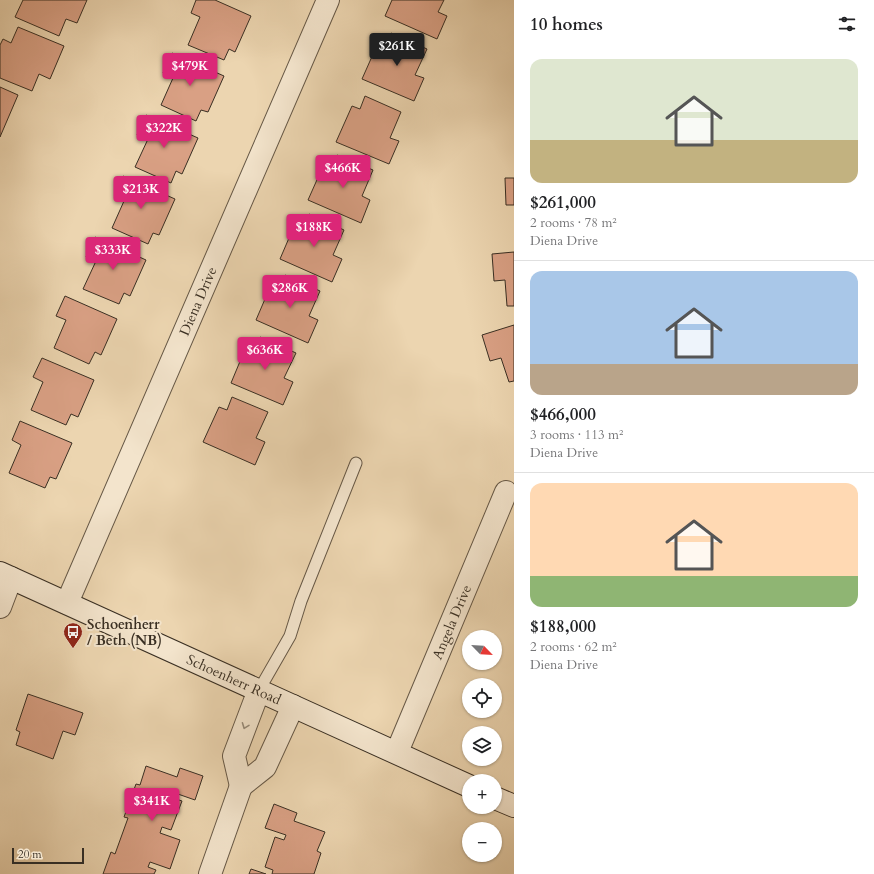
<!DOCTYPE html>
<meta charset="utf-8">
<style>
:root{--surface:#fff;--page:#f6f6f6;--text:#202124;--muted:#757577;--line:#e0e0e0;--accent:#db2777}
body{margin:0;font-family:Cardo,serif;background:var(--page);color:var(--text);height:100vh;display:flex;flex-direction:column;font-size:15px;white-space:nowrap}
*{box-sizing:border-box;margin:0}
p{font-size:13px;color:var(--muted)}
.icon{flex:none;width:22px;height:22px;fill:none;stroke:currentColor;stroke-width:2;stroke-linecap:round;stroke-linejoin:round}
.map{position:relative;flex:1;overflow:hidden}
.details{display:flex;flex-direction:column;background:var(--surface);width:360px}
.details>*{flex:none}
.needle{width:26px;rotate:115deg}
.tools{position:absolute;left:462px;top:630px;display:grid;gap:8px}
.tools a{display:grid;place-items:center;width:40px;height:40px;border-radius:50%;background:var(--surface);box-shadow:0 1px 3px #0004;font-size:20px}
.scale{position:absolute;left:12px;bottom:10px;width:72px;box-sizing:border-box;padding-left:4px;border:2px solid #392f23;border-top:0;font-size:11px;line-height:14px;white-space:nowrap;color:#392f23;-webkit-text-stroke:3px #f3e4cc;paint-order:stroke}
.price{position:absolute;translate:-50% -34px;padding:0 9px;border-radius:4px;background:var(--accent);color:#fff;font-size:13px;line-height:26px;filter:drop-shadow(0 1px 2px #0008)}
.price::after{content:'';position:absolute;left:50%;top:24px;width:12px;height:9px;margin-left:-6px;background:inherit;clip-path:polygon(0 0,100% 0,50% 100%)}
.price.on{background:#222;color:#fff}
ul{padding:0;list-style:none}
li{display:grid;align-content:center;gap:8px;height:212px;padding:0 16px}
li+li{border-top:1px solid var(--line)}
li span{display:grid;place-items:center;height:124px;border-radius:12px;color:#555}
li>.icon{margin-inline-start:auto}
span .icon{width:72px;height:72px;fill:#fffc;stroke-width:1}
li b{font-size:17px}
h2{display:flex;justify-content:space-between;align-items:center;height:48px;padding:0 16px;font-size:17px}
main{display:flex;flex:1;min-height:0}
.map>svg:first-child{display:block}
.building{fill:#d9a084;stroke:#392f23}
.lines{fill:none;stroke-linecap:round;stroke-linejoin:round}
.service-casing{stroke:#665846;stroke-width:13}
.minor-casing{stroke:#665846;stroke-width:24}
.secondary-casing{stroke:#392f23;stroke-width:24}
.service{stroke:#f3e4cc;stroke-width:11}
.minor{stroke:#f3e4cc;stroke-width:22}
.secondary{stroke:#f3e4cc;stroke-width:22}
.oneway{stroke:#968a78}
.labels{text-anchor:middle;stroke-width:4;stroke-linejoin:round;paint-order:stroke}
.street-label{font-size:14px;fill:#392f23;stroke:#f3e4cc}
.poi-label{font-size:14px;font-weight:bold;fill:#392f23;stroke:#f3e4cc;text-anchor:start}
</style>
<main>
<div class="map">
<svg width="514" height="874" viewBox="0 0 514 874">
<rect width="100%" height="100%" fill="#ecd5b0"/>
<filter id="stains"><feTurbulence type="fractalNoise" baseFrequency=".005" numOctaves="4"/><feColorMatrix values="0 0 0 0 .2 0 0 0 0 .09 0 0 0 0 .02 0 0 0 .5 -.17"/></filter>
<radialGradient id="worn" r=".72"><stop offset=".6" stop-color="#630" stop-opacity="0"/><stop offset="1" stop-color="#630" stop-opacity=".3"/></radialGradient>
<path class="building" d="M 23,0 L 87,0 L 77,23 L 66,19 L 59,36 L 15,17 Z
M 196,0 L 215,0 L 251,16 L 235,52 L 229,49 L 224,60 L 188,45 L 200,17 L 191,13 Z
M 392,0 L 444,0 L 438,12 L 447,16 L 437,39 L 385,16 Z
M 18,27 L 64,46 L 50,79 L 39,74 L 32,91 L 0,78 L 0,45 L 3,39 L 11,43 Z
M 391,33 L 427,49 L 415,75 L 424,78 L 414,101 L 362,79 L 378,43 L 386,47 Z
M 172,53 L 224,76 L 208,112 L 201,110 L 196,121 L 161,105 L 173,78 L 163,73 Z
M 0,87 L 18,95 L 0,137 Z
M 365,96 L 401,112 L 390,138 L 399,141 L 389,164 L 336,142 L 352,106 L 360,109 Z
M 146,115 L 198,138 L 182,174 L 176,171 L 171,183 L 135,167 L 148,139 L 137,135 Z
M 337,155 L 373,170 L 362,196 L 370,200 L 361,223 L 308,200 L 324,164 L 332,168 Z
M 123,176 L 175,199 L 159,235 L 153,233 L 148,244 L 112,228 L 124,201 L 115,196 Z
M 505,178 L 514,178 L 514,205 L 506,205 Z
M 309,214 L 344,230 L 333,255 L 342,259 L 332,282 L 280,259 L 295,224 L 303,227 Z
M 95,237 L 146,260 L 130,296 L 124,293 L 119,304 L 83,289 L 96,261 L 86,257 Z
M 514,252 L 514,306 L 507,306 L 505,280 L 494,281 L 492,254 Z
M 285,275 L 320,291 L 309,316 L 318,320 L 308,343 L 256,320 L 271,285 L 279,288 Z
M 65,296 L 117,319 L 101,355 L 95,352 L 89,364 L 54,348 L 66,320 L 56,316 Z
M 514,325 L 514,381 L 509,382 L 501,358 L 490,361 L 482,335 Z
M 260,337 L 296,353 L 284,378 L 293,382 L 283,405 L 231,383 L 246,347 L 254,350 Z
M 42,358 L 94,380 L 78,417 L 71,414 L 66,425 L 31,410 L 43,382 L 33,377 Z
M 232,397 L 268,412 L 256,438 L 265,442 L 255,465 L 203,442 L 219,407 L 227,410 Z
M 20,421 L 72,443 L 56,479 L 50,477 L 45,488 L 9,473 L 21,445 L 12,440 Z
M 28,694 L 83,713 L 75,735 L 63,731 L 53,759 L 16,745 L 20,732 L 16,730 Z
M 146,766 L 177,777 L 180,768 L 203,776 L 195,800 L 175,793 L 173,798 L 182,801 L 171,830 L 162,827 L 160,833 L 180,840 L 170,869 L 150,862 L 148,867 L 156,870 L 154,874 L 103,874 L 111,852 L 115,854 L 128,818 L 124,817 L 136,784 L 140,785 Z
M 274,804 L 297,813 L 294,821 L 325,832 L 317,851 L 321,853 L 314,874 L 272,874 L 273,870 L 265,867 L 275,837 L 284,840 L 286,835 L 265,828 Z
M 251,869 L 266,874 L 249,874 Z"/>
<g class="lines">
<g class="service-casing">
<path id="service" d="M 259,690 L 290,636 L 301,601 L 356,463"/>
</g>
<g class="minor-casing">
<g id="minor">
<path id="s1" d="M 67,603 L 328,0"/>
<path d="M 0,607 L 11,578"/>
<path d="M 259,690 L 234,756 L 241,786 L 265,767 L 293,706"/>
<path id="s2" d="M 397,752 L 506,492"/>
<path d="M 210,874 L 241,786"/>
</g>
</g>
<g class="secondary-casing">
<g id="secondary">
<path id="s3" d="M 0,573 L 469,786"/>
<path d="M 495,798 L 514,806"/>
</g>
</g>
<use href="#service" class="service"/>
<use href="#minor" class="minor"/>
<use href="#secondary" class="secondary"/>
</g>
<defs><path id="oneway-chevron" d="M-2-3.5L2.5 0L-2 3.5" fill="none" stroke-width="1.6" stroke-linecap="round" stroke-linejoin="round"/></defs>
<use class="oneway" href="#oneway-chevron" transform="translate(245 726) rotate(111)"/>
<defs>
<g id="bus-pin" transform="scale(1)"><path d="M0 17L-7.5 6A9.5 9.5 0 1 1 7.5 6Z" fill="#8f2418" stroke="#f3e4cc"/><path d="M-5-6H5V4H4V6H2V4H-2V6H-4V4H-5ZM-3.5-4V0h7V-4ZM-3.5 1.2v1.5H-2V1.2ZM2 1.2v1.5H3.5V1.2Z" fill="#fff"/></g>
</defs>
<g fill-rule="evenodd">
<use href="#bus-pin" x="73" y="632"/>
</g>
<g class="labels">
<g class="street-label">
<text dy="5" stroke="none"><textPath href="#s1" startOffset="329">Diena Drive</textPath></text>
<text dy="5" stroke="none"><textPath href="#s2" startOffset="141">Angela Drive</textPath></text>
<text dy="5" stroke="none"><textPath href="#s3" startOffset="257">Schoenherr Road</textPath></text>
</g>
<g class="poi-label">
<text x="87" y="629">Schoenherr<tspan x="87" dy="16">/ Beth (NB)</tspan></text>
</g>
</g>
<rect width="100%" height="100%" filter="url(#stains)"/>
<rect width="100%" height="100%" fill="url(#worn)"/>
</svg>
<div class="tools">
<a><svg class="needle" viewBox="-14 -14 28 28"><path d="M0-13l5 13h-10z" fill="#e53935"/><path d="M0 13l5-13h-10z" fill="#757577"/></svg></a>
<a><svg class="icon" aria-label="locate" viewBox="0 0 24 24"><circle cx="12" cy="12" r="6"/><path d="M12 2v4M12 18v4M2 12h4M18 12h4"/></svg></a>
<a><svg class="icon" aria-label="layers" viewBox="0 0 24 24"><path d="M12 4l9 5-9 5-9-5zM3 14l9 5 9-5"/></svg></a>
<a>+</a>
<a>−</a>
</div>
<div class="scale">20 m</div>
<b class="price on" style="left:397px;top:67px">$261K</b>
<b class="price" style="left:190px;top:87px">$479K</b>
<b class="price" style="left:164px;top:149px">$322K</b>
<b class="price" style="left:343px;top:189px">$466K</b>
<b class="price" style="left:141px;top:210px">$213K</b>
<b class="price" style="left:314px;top:248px">$188K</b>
<b class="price" style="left:113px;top:271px">$333K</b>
<b class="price" style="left:290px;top:309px">$286K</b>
<b class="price" style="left:265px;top:371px">$636K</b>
<b class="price" style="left:152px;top:822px">$341K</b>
</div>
<section class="details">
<h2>10 homes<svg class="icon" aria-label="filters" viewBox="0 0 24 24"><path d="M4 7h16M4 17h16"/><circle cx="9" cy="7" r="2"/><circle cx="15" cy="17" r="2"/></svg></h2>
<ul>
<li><span style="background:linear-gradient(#dfe7d0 65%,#c2b280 0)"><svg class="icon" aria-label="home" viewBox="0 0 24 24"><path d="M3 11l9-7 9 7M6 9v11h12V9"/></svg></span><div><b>$261,000</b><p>2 rooms · 78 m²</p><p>Diena Drive</p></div></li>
<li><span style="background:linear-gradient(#a9c7e8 75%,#b9a48a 0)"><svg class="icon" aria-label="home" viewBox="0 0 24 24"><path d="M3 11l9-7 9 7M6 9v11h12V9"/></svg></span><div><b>$466,000</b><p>3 rooms · 113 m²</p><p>Diena Drive</p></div></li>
<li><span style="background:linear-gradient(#ffd9b3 75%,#8fb573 0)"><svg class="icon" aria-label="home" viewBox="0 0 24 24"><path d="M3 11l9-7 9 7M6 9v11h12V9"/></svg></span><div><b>$188,000</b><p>2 rooms · 62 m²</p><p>Diena Drive</p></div></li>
</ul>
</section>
</main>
